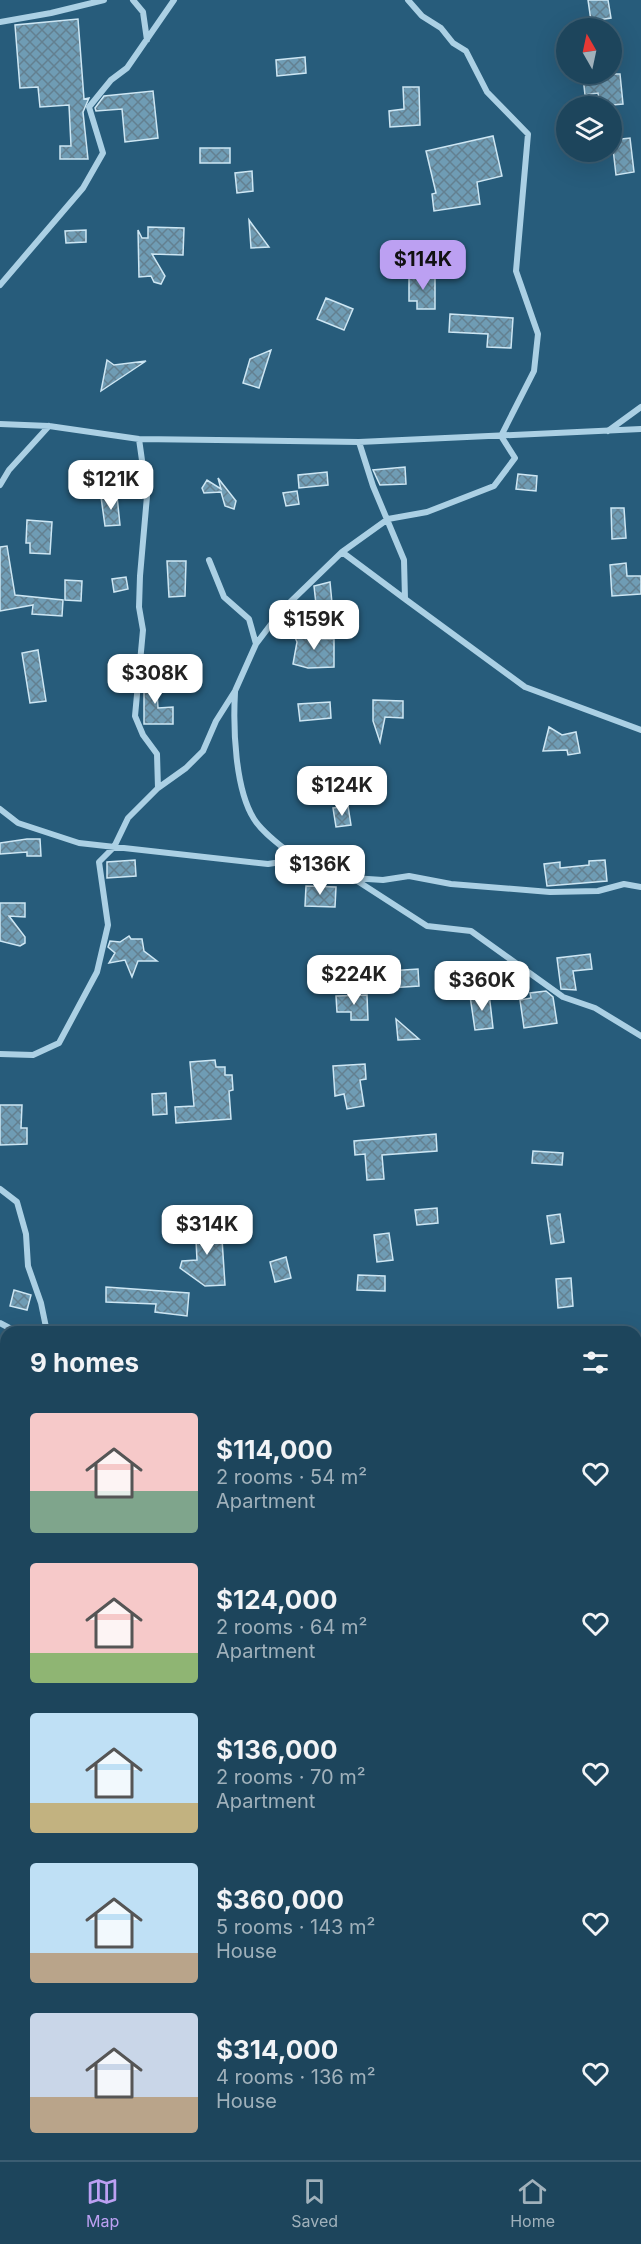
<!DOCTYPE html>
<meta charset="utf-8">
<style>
:root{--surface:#1d455c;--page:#2a4f65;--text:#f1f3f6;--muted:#a0b1bb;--line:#3b5d72;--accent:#bca0f2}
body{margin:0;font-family:Inter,sans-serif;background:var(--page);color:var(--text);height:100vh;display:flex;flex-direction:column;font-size:22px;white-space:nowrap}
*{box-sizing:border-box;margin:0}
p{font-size:20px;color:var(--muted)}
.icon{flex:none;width:33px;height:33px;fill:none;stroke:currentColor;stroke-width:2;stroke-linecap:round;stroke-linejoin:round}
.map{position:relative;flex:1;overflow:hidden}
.drawer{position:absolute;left:0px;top:1326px;width:642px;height:834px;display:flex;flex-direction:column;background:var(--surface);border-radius:18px 18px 0 0;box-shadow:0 6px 24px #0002,0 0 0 2px var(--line)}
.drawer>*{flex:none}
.needle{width:39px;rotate:351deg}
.tools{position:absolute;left:556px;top:18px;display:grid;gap:12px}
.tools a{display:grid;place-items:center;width:66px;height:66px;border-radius:50%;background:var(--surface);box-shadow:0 6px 24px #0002,0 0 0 2px var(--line);font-size:30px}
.price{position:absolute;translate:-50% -51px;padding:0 14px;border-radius:12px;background:#fff;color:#222;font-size:20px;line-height:39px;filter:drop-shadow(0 2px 3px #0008)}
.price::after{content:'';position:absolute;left:50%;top:36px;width:18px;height:14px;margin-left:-9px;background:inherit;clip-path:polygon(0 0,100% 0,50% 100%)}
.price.current{background:var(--accent);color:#111}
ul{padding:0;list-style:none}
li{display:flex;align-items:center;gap:18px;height:150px;padding:0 30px}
li span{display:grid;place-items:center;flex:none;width:168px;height:120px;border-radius:6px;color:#555}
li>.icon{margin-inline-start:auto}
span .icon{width:72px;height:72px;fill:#fffc;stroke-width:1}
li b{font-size:26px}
h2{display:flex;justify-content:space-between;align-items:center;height:72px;padding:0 30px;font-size:26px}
.tab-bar{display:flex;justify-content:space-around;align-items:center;height:84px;border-top:2px solid var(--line);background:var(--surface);font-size:16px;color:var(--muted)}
.tab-bar a{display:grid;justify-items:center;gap:3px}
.tab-bar .current{color:var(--accent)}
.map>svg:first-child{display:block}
.building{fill:url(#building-cross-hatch);stroke:#cde6f3;stroke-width:1.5}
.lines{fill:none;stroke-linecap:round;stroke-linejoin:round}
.path{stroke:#abd0e4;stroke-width:3;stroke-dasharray:3 4.5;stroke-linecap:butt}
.minor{stroke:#abd0e4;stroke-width:6}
.tertiary{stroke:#abd0e4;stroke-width:10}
</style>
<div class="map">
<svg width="641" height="2160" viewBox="0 0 641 2160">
<defs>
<pattern id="building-cross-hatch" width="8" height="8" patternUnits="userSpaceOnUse" patternTransform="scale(1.5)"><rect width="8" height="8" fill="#6f9cb4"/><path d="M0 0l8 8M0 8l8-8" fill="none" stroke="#638090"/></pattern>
</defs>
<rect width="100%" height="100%" fill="#275c7b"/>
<path class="building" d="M 588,0 L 608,0 L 611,18 L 591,21 Z
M 78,19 L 84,99 L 89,98 L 83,112 L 88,159 L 60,159 L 60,146 L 71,146 L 69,105 L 40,107 L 38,87 L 20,88 L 15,25 Z
M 305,57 L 306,73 L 277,76 L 276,60 Z
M 587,74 L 620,74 L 623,104 L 600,106 L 598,93 L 585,95 L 583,77 L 588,77 Z
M 403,87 L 419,87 L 420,125 L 390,127 L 389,111 L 404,109 Z
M 153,91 L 158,138 L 125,142 L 122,109 L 96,111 L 95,108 L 104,96 Z
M 493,136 L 502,176 L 477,182 L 480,204 L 434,211 L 432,194 L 436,193 L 426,151 Z
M 630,138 L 634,172 L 616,175 L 612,140 Z
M 200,148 L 230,148 L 230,163 L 200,163 Z
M 252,171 L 253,191 L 237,193 L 235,173 Z
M 249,220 L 269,247 L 251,248 Z
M 148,227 L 184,228 L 183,255 L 152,254 L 165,276 L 161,284 L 154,282 L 151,276 L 139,277 L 138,230 L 142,238 L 148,238 Z
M 86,230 L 86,242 L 66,243 L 65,231 Z
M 409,275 L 435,275 L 435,309 L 417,309 L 417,301 L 409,301 Z
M 326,298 L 353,309 L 344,330 L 317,319 Z
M 450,314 L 513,318 L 511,348 L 487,347 L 488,334 L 449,332 Z
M 271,350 L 259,388 L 243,383 L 250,359 Z
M 107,360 L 114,365 L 146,361 L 101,391 Z
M 405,467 L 406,484 L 380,485 L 373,470 Z
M 327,472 L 328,485 L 299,488 L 298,475 Z
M 518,474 L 537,476 L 536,491 L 516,489 Z
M 73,477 L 91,477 L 91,495 L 73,495 Z
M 218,478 L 236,501 L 234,509 L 225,506 L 221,492 L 204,493 L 202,488 L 207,480 L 221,489 Z
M 297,491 L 299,504 L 286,506 L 283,493 Z
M 117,496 L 120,525 L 105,526 L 101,497 Z
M 611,508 L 624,508 L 626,538 L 612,539 Z
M 27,520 L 52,522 L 50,554 L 30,553 L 30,543 L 26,543 Z
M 7,546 L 15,595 L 63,600 L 62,616 L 32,614 L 33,605 L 0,611 L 0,547 Z
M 167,561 L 186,561 L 185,596 L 169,597 Z
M 626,563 L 627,576 L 641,576 L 641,594 L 612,596 L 610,565 Z
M 126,577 L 128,589 L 114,592 L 112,579 Z
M 65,580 L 82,581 L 81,601 L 65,600 Z
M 330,582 L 332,603 L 316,604 L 314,586 Z
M 317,624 L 316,639 L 334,639 L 334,667 L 308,668 L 293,664 L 297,642 L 294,635 L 306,634 Z
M 38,650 L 46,701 L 30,703 L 22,653 Z
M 134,668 L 132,689 L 122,689 L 121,669 Z
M 156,676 L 158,708 L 173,707 L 173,724 L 144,724 L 144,677 Z
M 373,700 L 403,701 L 403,718 L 385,717 L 380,742 L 373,721 Z
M 330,702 L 331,718 L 300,721 L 298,704 Z
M 549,727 L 562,735 L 576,732 L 580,753 L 568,755 L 567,750 L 543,751 Z
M 348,806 L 351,825 L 336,827 L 333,808 Z
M 27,839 L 40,839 L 41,856 L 27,856 L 27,852 L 0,854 L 0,843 Z
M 135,860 L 136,876 L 107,878 L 107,862 Z
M 605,860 L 607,881 L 547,886 L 544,864 L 560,862 L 560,868 L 589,865 L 589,861 Z
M 306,886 L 336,887 L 335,907 L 305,906 Z
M 0,903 L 25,903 L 25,917 L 9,916 L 25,937 L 25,943 L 20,946 L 0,941 Z
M 129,936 L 131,939 L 142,939 L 144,951 L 157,961 L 138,961 L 132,977 L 125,960 L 109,963 L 115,953 L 108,947 L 110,941 L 120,942 Z
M 590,954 L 592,969 L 573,971 L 576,990 L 561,989 L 557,958 Z
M 418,969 L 419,986 L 390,988 L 389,971 Z
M 546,991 L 553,997 L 557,1023 L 524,1028 L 520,1000 L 531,998 L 530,993 Z
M 489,993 L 493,1028 L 475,1030 L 470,996 Z
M 367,995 L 368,1020 L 351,1020 L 351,1012 L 337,1012 L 336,996 Z
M 396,1019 L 419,1039 L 398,1040 Z
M 215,1060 L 216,1067 L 225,1067 L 225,1075 L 232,1075 L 233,1090 L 229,1091 L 231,1119 L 176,1123 L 175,1107 L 194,1106 L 190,1062 Z
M 365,1064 L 366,1079 L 360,1080 L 364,1106 L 347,1109 L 344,1094 L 335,1096 L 333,1066 Z
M 166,1093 L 167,1114 L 153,1115 L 152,1094 Z
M 0,1105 L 22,1105 L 21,1128 L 27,1128 L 27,1144 L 0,1145 Z
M 436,1134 L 437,1151 L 382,1155 L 384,1179 L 367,1180 L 365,1154 L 355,1155 L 354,1141 Z
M 533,1151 L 563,1153 L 562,1165 L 532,1163 Z
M 437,1208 L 438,1223 L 417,1225 L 415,1210 Z
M 560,1214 L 564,1242 L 551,1244 L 547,1216 Z
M 215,1219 L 216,1239 L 222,1239 L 225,1285 L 205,1286 L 180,1268 L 182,1261 L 197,1260 L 195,1220 Z
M 389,1233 L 393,1260 L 377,1262 L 374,1235 Z
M 286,1257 L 291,1278 L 275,1282 L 270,1262 Z
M 358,1275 L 385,1276 L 385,1291 L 357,1290 Z
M 571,1278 L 573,1306 L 558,1308 L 556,1279 Z
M 106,1287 L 189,1293 L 187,1316 L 155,1312 L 156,1304 L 106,1302 Z
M 14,1290 L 31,1295 L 27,1310 L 10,1306 Z"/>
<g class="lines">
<path class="path" d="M 636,1933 L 641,1922
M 540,2160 L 544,2154"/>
<path class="minor" d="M 133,0 L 143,12 L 147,40
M 0,22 L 51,13 L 104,0
M 0,285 L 83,188 L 103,153 L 89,107 L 111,80 L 127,68 L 174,0
M 0,424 L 49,426 L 139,439 L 359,442 L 641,429
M 608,431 L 641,407
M 359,442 L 373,486 L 404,560 L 405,599 L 525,687 L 641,730
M 0,485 L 9,470 L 49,426
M 209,560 L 224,597 L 249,619 L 256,644
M 405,599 L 342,552 L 388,519 L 427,512 L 494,486 L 515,458 L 501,436 L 534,371 L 538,334 L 516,271 L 528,134 L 487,92 L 466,51 L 453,43 L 441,28 L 422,16 L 408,0
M 235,692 C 233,728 235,789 254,819 C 264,835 285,848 299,861
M 158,788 L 186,768 L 203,751 L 216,721 L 235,691 L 256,644 L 281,611 L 342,552
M 0,809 L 18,823 L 79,843 L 268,864 L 314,857 L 328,862 L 427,926 L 471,931 L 563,997 L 595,1008 L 641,1036
M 352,878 L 383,880 L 409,876 L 451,884 L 550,892 L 598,891 L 624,884 L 641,887
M 0,1054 L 33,1055 L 59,1043 L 97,972 L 108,925 L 99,862 L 114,847 L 128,818 L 158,788 L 157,754 L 143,735 L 135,716 L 143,630 L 139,607 L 140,576 L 147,496 L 139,439
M 0,1189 L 17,1202 L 26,1234 L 28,1266 L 41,1303 L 47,1332
M 0,1323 L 17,1332
M 636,1494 L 641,1492
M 636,1650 L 641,1657
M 636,1695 L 641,1694
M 636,1981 L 641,1982"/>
<path class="tertiary" d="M 0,2021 L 6,2029
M 96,2154 L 100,2160"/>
</g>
</svg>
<div class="tools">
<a><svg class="needle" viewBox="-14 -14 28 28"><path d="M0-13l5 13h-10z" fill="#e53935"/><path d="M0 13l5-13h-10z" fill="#a0b1bb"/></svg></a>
<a><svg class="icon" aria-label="layers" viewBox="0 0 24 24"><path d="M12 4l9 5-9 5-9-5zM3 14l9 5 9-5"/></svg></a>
</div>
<b class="price current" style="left:423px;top:291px">$114K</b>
<b class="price" style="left:111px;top:511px">$121K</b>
<b class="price" style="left:314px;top:651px">$159K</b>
<b class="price" style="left:155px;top:705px">$308K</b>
<b class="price" style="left:342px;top:817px">$124K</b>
<b class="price" style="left:320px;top:896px">$136K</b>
<b class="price" style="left:354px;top:1006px">$224K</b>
<b class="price" style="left:482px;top:1012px">$360K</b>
<b class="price" style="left:207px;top:1256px">$314K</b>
<section class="drawer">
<h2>9 homes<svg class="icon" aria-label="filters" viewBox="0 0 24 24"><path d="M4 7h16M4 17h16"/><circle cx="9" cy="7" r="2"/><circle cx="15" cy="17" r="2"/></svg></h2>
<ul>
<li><span style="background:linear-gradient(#f6c9c9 65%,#7fa58c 0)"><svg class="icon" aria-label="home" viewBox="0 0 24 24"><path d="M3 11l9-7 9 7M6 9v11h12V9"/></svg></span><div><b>$114,000</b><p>2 rooms · 54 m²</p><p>Apartment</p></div><svg class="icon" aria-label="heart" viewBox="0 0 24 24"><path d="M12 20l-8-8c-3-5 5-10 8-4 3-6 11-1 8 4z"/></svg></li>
<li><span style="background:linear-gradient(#f6c9c9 75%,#8fb573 0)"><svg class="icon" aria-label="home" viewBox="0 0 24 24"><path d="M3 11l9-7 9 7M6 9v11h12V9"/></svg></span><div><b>$124,000</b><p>2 rooms · 64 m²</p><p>Apartment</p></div><svg class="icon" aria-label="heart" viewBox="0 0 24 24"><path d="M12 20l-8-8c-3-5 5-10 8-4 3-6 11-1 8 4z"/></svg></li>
<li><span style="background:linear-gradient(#bfe0f5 75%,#c2b280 0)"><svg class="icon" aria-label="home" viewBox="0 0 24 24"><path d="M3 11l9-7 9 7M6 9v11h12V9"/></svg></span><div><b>$136,000</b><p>2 rooms · 70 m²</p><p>Apartment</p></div><svg class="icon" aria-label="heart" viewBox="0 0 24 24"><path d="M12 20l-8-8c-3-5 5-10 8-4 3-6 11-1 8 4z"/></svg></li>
<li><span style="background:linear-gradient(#bfe0f5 75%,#b9a48a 0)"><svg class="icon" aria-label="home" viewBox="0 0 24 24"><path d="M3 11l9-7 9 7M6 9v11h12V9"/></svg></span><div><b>$360,000</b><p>5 rooms · 143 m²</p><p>House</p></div><svg class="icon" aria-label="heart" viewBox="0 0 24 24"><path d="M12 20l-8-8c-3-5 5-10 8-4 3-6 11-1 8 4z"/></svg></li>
<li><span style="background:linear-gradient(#c9d6e8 70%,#b9a48a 0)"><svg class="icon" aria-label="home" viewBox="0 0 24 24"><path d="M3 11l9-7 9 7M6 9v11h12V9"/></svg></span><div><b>$314,000</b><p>4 rooms · 136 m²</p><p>House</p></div><svg class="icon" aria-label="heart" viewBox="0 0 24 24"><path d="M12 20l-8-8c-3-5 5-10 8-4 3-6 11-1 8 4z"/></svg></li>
</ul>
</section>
</div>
<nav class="tab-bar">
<a class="current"><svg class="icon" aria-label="map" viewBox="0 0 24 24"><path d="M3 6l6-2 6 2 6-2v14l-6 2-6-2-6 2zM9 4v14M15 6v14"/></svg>Map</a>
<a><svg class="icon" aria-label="saved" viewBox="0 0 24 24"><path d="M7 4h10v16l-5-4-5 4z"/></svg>Saved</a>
<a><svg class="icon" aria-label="home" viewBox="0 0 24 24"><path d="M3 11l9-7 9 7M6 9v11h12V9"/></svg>Home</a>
</nav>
